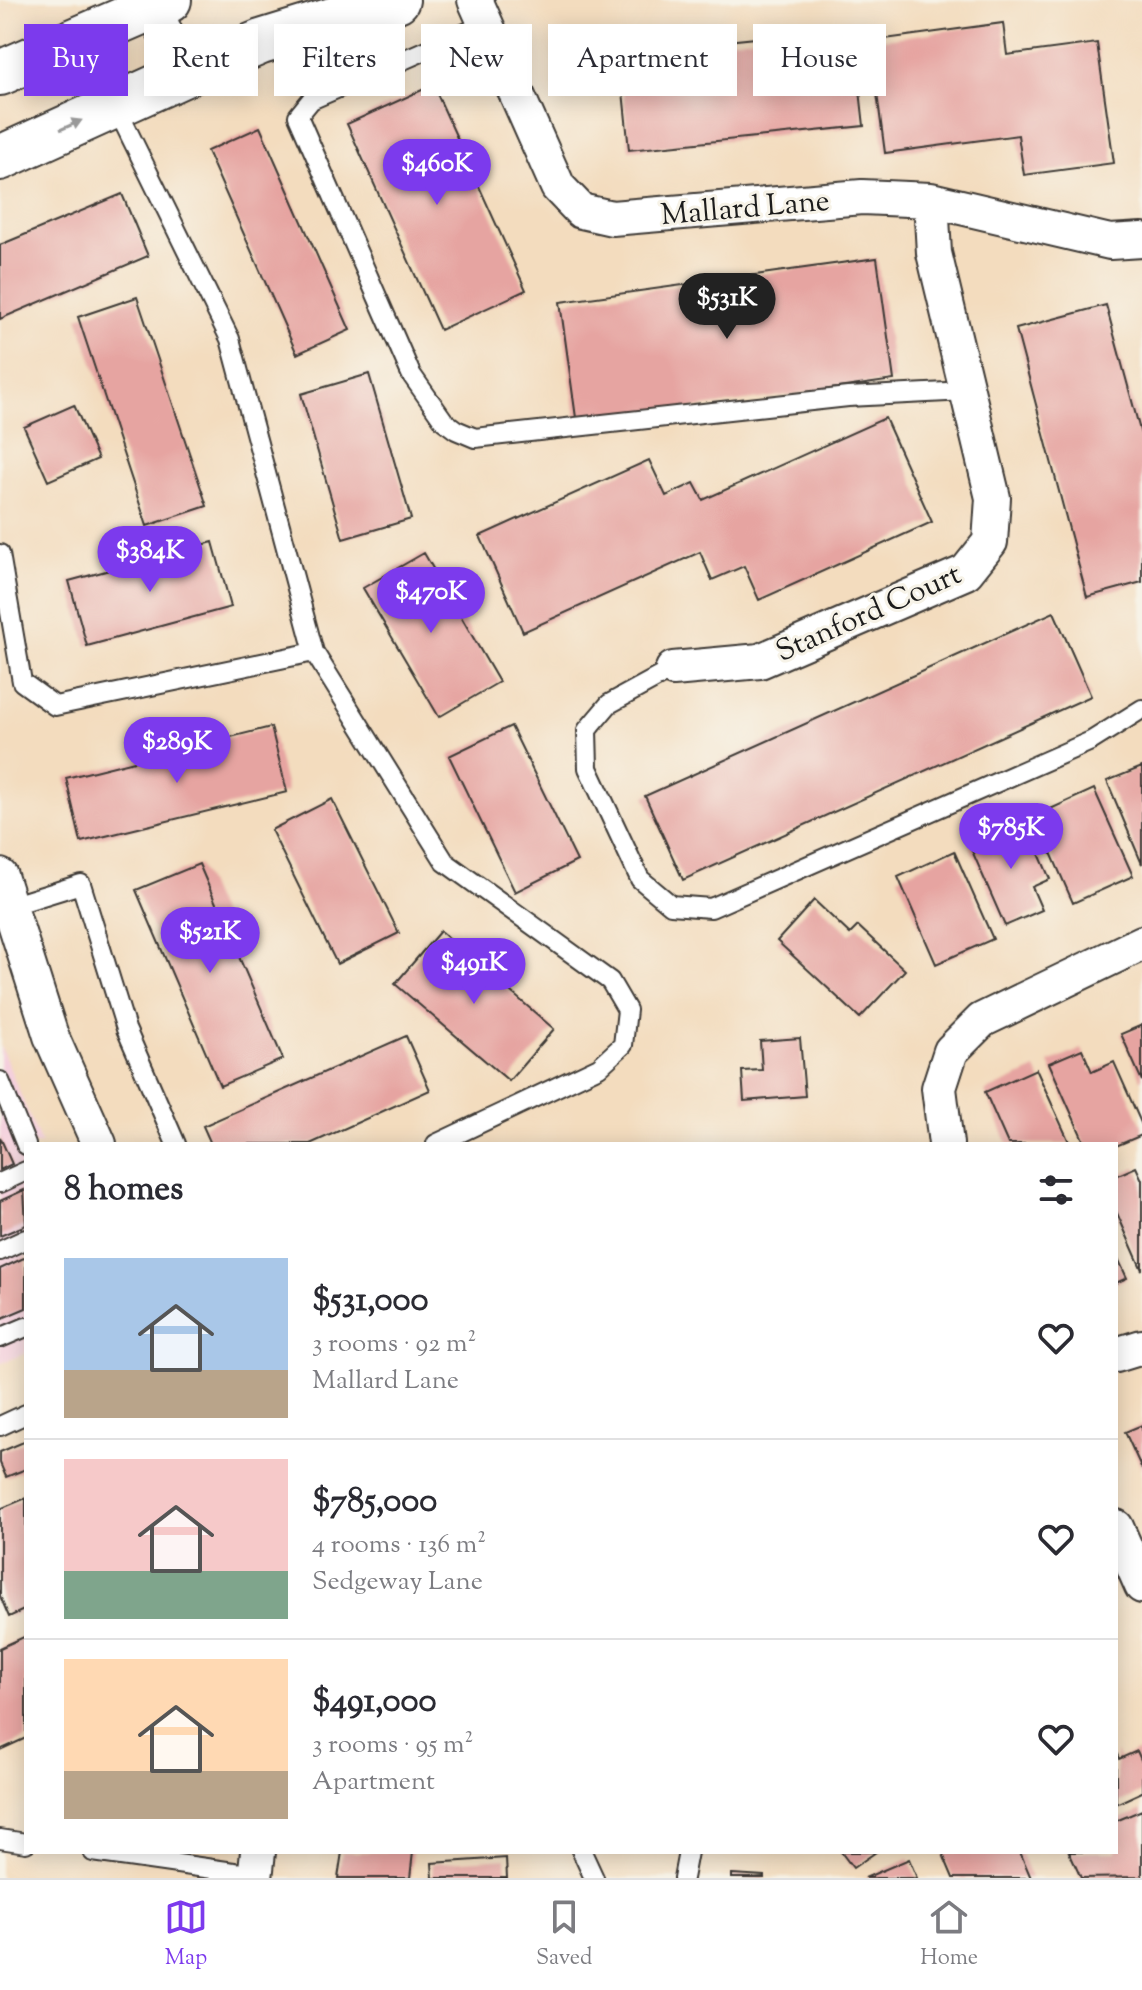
<!DOCTYPE html>
<meta charset="utf-8">
<style>
:root{--surface:#fff;--page:#f7f7f7;--text:#2b2b33;--muted:#7c7c81;--line:#e1e1e2;--accent:#7c3aed}
body{margin:0;font-family:"Sorts Mill Goudy",serif;background:var(--page);color:var(--text);height:100vh;display:flex;flex-direction:column;font-size:30px;white-space:nowrap}
*{box-sizing:border-box;margin:0}
p{font-size:26px;color:var(--muted)}
.icon{flex:none;width:44px;height:44px;fill:none;stroke:currentColor;stroke-width:2;stroke-linecap:round;stroke-linejoin:round}
.map{position:relative;flex:1;overflow:hidden}
.side{position:absolute;left:24px;top:1142px;width:1094px;height:712px;display:flex;flex-direction:column;background:var(--surface);border-radius:0px;box-shadow:0 4px 20px #0003}
.side>*{flex:none}
.top-card{position:absolute;left:24px;top:24px;width:1094px;height:72px;display:flex;gap:16px}
.price{position:absolute;translate:-50% -68px;padding:0 18px;border-radius:28px;background:var(--accent);color:#fff;font-size:26px;line-height:52px;filter:drop-shadow(0 2px 4px #0008)}
.price::after{content:'';position:absolute;left:50%;top:48px;width:24px;height:18px;margin-left:-12px;background:inherit;clip-path:polygon(0 0,100% 0,50% 100%)}
.price.active{background:#222;color:#fff}
ul{padding:0;list-style:none}
li{display:flex;align-items:center;gap:24px;height:200px;padding:0 40px}
li+li{border-top:2px solid var(--line)}
li span{display:grid;place-items:center;flex:none;width:224px;height:160px;border-radius:0px;color:#555}
li>.icon{margin-inline-start:auto}
span .icon{width:96px;height:96px;fill:#fffc;stroke-width:1}
li b{font-size:34px}
h2{display:flex;justify-content:space-between;align-items:center;height:96px;padding:0 40px;font-size:34px}
.tag{padding:0 28px;border-radius:0px;background:var(--surface);box-shadow:0 4px 20px #0003;font-size:28px;line-height:72px}
.tag.active{background:var(--accent);color:#fff}
.tabs{display:flex;justify-content:space-around;align-items:center;height:112px;border-top:2px solid var(--line);background:var(--surface);font-size:22px;color:var(--muted)}
.tabs a{display:grid;justify-items:center;gap:4px}
.tabs .active{color:var(--accent)}
.map>svg:first-child{display:block}
.built{fill:#f4cfdd}
.building{fill:#e6a4a1}
.lines{fill:none;stroke-linecap:round;stroke-linejoin:round}
.lane-casing{stroke:#3c3934;stroke-width:22}
.street-casing{stroke:#3c3934;stroke-width:38}
.secondary-casing{stroke:#3c3934;stroke-width:48}
.lane{stroke:#fff;stroke-width:18}
.street{stroke:#fff;stroke-width:34}
.secondary{stroke:#fff;stroke-width:44}
.oneway{fill:#999}
.labels{text-anchor:middle;stroke-width:6;stroke-linejoin:round;paint-order:stroke}
.street-label{font-size:30px;fill:#1c1c1c;stroke:#f7f3e8}
</style>
<div class="map">
<svg width="1142" height="1878" viewBox="0 0 1142 1878">
<rect width="100%" height="100%" fill="#f7f3e8"/>
<filter id="ink" filterUnits="userSpaceOnUse"><feTurbulence type="fractalNoise" baseFrequency=".0125" numOctaves="2"/><feDisplacementMap in="SourceGraphic" scale="16" xChannelSelector="R" yChannelSelector="G"/><feConvolveMatrix kernelMatrix="1 2 1 2 8 2 1 2 1" color-interpolation-filters="sRGB"/></filter>
<filter id="wash" filterUnits="userSpaceOnUse"><feTurbulence type="fractalNoise" baseFrequency=".006" numOctaves="4" result="noise"/><feDisplacementMap in="SourceGraphic" scale="32" xChannelSelector="R" yChannelSelector="G"/><feGaussianBlur stdDeviation="1.8" result="paint"/><feColorMatrix in="noise" values="0 0 0 0 0 0 0 0 0 0 0 0 0 0 0 0 0 1.4 0 .05"/><feComposite in="paint" operator="in"/></filter>
<g filter="url(#wash)">
<rect width="100%" height="100%" fill="#f3dcbe"/>
<path class="built" d="M 0,1045 L 41,1144 L 26,1144 L 26,1353 L 0,1364 Z"/>
<g id="blocks">
<path class="building" d="M 1003,23 L 1007,55 L 1097,43 L 1114,163 L 1024,175 L 1018,135 L 885,153 L 870,41 Z
M 853,28 L 864,126 L 629,150 L 619,52 Z
M 433,85 L 526,290 L 440,330 L 347,124 Z
M 260,127 L 350,330 L 297,354 L 207,151 Z
M 122,194 L 148,256 L 0,319 L 0,245 Z
M 877,258 L 894,380 L 577,425 L 560,302 Z
M 137,297 L 207,506 L 147,526 L 78,317 Z
M 1106,305 L 1142,438 L 1142,582 L 1087,597 L 1016,329 Z
M 369,374 L 411,519 L 343,539 L 301,394 Z
M 74,405 L 98,459 L 48,481 L 24,427 Z
M 885,418 L 932,522 L 759,600 L 744,566 L 712,580 L 700,552 L 523,632 L 480,536 L 649,460 L 666,496 L 694,483 L 703,500 Z
M 213,542 L 231,607 L 87,646 L 69,581 Z
M 424,553 L 499,682 L 439,717 L 363,588 Z
M 1054,612 L 1091,696 L 683,880 L 645,796 Z
M 511,726 L 577,861 L 515,892 L 449,756 Z
M 271,727 L 287,792 L 81,842 L 66,778 Z
M 1142,767 L 1142,864 L 1107,781 Z
M 1094,789 L 1133,876 L 1073,903 L 1035,816 Z
M 332,799 L 399,933 L 337,964 L 271,830 Z
M 1024,819 L 1050,879 L 1032,887 L 1042,910 L 1005,926 L 969,844 Z
M 954,851 L 993,939 L 936,964 L 898,877 Z
M 199,864 L 283,1059 L 220,1086 L 136,890 Z
M 814,900 L 850,934 L 858,926 L 905,970 L 860,1018 L 777,941 Z
M 440,931 L 554,1029 L 509,1081 L 395,984 Z
M 1142,1025 L 1142,1081 L 1121,1034 Z
M 406,1036 L 430,1090 L 310,1144 L 211,1144 L 203,1126 Z
M 800,1038 L 805,1096 L 744,1101 L 742,1071 L 762,1070 L 760,1041 Z
M 1082,1049 L 1092,1072 L 1114,1062 L 1142,1125 L 1142,1135 L 1116,1146 L 1116,1144 L 1085,1144 L 1049,1063 Z
M 1036,1069 L 1070,1144 L 1008,1144 L 985,1092 Z
M 0,1137 L 12,1164 L 0,1170 Z
M 1136,1167 L 1142,1180 L 1142,1270 L 1116,1211 L 1116,1176 Z
M 24,1190 L 26,1225 L 0,1236 L 0,1201 Z
M 1116,1254 L 1127,1278 L 1116,1283 Z
M 26,1257 L 26,1308 L 0,1319 L 0,1269 Z
M 1142,1425 L 1142,1469 L 1125,1432 Z
M 26,1441 L 26,1469 L 6,1477 L 0,1463 L 0,1452 Z
M 26,1498 L 26,1609 L 9,1617 L 0,1596 L 0,1509 Z
M 26,1636 L 26,1738 L 0,1750 L 0,1648 Z
M 1137,1751 L 1142,1762 L 1142,1792 L 1116,1804 L 1116,1752 L 1119,1759 Z
M 1142,1810 L 1142,1877 L 1081,1878 L 1069,1852 L 1116,1852 L 1116,1821 Z
M 342,1852 L 413,1852 L 410,1878 L 338,1878 Z
M 841,1852 L 876,1852 L 853,1868 Z
M 942,1852 L 1020,1852 L 1031,1878 L 953,1878 Z
M 506,1858 L 507,1878 L 433,1878 L 432,1863 Z
M 909,1859 L 917,1878 L 865,1878 Z
M 732,1874 L 764,1876 L 764,1878 L 732,1878 Z"/>
</g>
</g>
<g filter="url(#ink)">
<use href="#blocks" fill-opacity="0" stroke="#3c3934" stroke-width="2"/>
<g class="lines">
<g class="lane-casing">
<path id="lane" d="M 486,24 L 311,100 L 298,116 L 411,374 L 444,421 L 456,430 L 475,438 L 848,397 L 967,391
M 115,105 L 230,339 L 314,652 L 445,862 L 610,981 L 627,1010 L 623,1045 L 599,1067 L 436,1144
M 0,554 L 22,682 L 55,706 L 314,652
M 673,669 L 609,704 L 587,730 L 588,768 L 640,879 L 671,905 L 711,908 L 1091,741 L 1142,709
M 10,906 L 81,884 L 126,1029 L 176,1144
M 0,1081 L 26,1145
M 0,1183 L 26,1171
M 0,1251 L 26,1239
M 0,1338 L 26,1327
M 0,1426 L 26,1414
M 0,1839 L 26,1843
M 93,1852 L 255,1875
M 582,1852 L 594,1878
M 683,1878 L 688,1852"/>
</g>
<g class="street-casing">
<path id="street" d="M 151,0 L 183,75
M 475,0 L 558,187 L 581,211 L 612,218 L 862,197 L 931,200 L 1110,242 L 1142,240
M 673,669 L 760,661 L 966,572 L 990,542 L 993,498 L 934,253 L 931,200
M 0,876 L 51,1036 L 99,1144
M 946,1144 L 939,1088 L 951,1051 L 982,1020 L 1142,943
M 1116,1355 L 1142,1347
M 1116,1527 L 1142,1586
M 255,1878 L 258,1852"/>
</g>
<g class="secondary-casing">
<path id="secondary" d="M 0,73 L 169,0
M 0,158 L 183,75 L 261,42 L 397,0"/>
</g>
<use href="#lane" class="lane"/>
<use href="#street" class="street"/>
<use href="#secondary" class="secondary"/>
</g>
<defs><path id="oneway-solid" d="M-6-.8H1V-3.2L6.5 0L1 3.2V.8H-6Z" transform="scale(2)"/></defs>
<use class="oneway" href="#oneway-solid" transform="translate(71 125) rotate(-24)"/>
</g>
<g class="labels">
<g class="street-label">
<text transform="translate(745 207) rotate(-5)" y="10">Mallard Lane</text>
<text transform="translate(868 612) rotate(-24)" y="10">Stanford Court</text>
</g>
</g>
</svg>
<b class="price" style="left:437px;top:207px">$460K</b>
<b class="price active" style="left:727px;top:341px">$531K</b>
<b class="price" style="left:150px;top:594px">$384K</b>
<b class="price" style="left:431px;top:635px">$470K</b>
<b class="price" style="left:177px;top:785px">$289K</b>
<b class="price" style="left:1011px;top:871px">$785K</b>
<b class="price" style="left:210px;top:975px">$521K</b>
<b class="price" style="left:474px;top:1006px">$491K</b>
<div class="top-card">
<a class="tag active">Buy</a>
<a class="tag">Rent</a>
<a class="tag">Filters</a>
<a class="tag">New</a>
<a class="tag">Apartment</a>
<a class="tag">House</a>
</div>
<section class="side">
<h2>8 homes<svg class="icon" aria-label="filters" viewBox="0 0 24 24"><path d="M4 7h16M4 17h16"/><circle cx="9" cy="7" r="2"/><circle cx="15" cy="17" r="2"/></svg></h2>
<ul>
<li><span style="background:linear-gradient(#a9c7e8 70%,#b9a48a 0)"><svg class="icon" aria-label="home" viewBox="0 0 24 24"><path d="M3 11l9-7 9 7M6 9v11h12V9"/></svg></span><div><b>$531,000</b><p>3 rooms · 92 m²</p><p>Mallard Lane</p></div><svg class="icon" aria-label="heart" viewBox="0 0 24 24"><path d="M12 20l-8-8c-3-5 5-10 8-4 3-6 11-1 8 4z"/></svg></li>
<li><span style="background:linear-gradient(#f6c9c9 70%,#7fa58c 0)"><svg class="icon" aria-label="home" viewBox="0 0 24 24"><path d="M3 11l9-7 9 7M6 9v11h12V9"/></svg></span><div><b>$785,000</b><p>4 rooms · 136 m²</p><p>Sedgeway Lane</p></div><svg class="icon" aria-label="heart" viewBox="0 0 24 24"><path d="M12 20l-8-8c-3-5 5-10 8-4 3-6 11-1 8 4z"/></svg></li>
<li><span style="background:linear-gradient(#ffd9b3 70%,#b9a48a 0)"><svg class="icon" aria-label="home" viewBox="0 0 24 24"><path d="M3 11l9-7 9 7M6 9v11h12V9"/></svg></span><div><b>$491,000</b><p>3 rooms · 95 m²</p><p>Apartment</p></div><svg class="icon" aria-label="heart" viewBox="0 0 24 24"><path d="M12 20l-8-8c-3-5 5-10 8-4 3-6 11-1 8 4z"/></svg></li>
</ul>
</section>
</div>
<nav class="tabs">
<a class="active"><svg class="icon" aria-label="map" viewBox="0 0 24 24"><path d="M3 6l6-2 6 2 6-2v14l-6 2-6-2-6 2zM9 4v14M15 6v14"/></svg>Map</a>
<a><svg class="icon" aria-label="saved" viewBox="0 0 24 24"><path d="M7 4h10v16l-5-4-5 4z"/></svg>Saved</a>
<a><svg class="icon" aria-label="home" viewBox="0 0 24 24"><path d="M3 11l9-7 9 7M6 9v11h12V9"/></svg>Home</a>
</nav>
